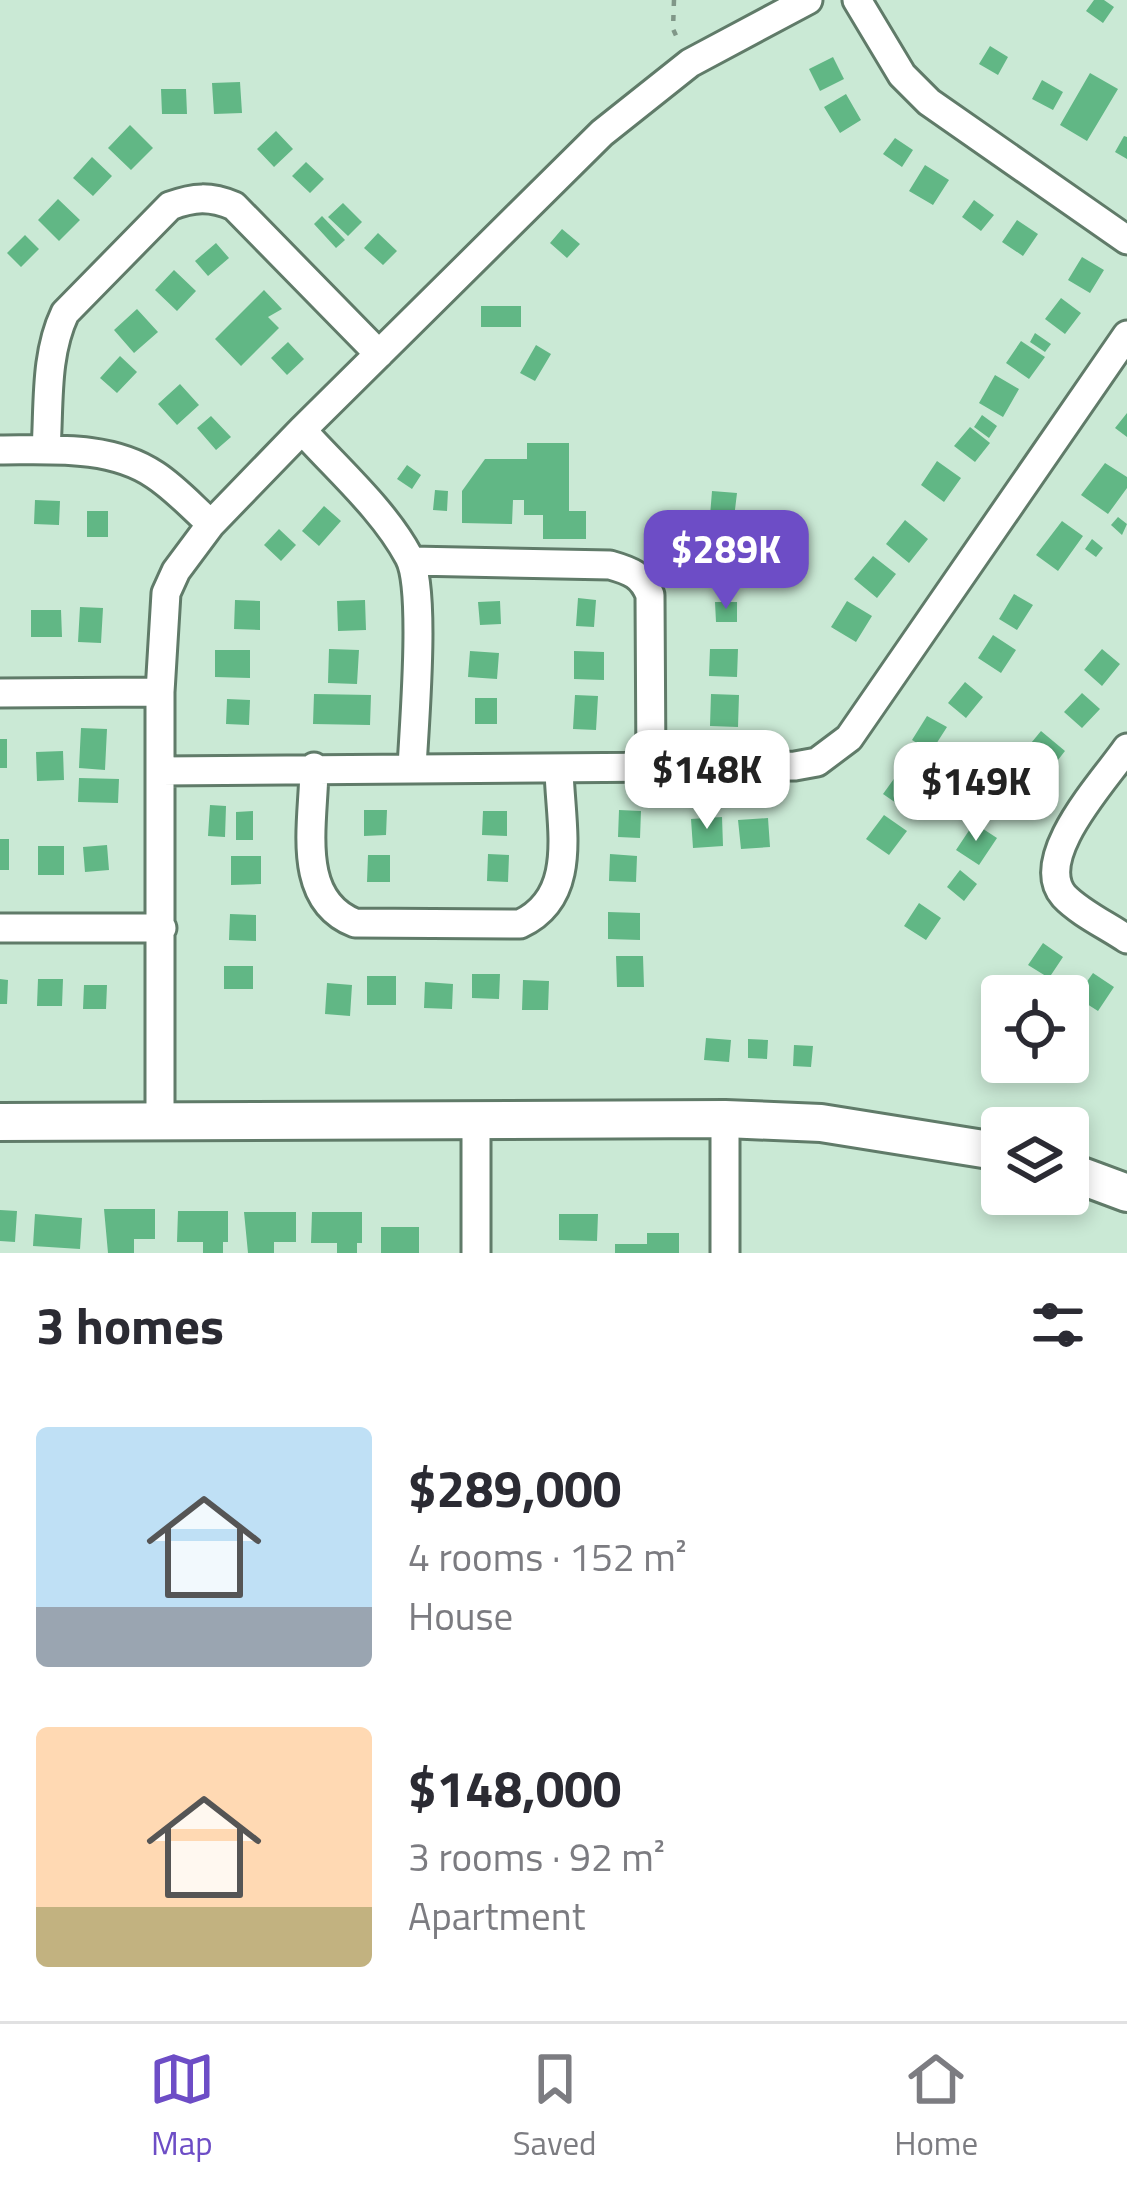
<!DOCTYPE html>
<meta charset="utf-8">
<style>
:root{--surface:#fff;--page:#f7f7f7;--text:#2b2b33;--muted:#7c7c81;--line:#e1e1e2;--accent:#6d4dc6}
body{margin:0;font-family:"Titillium Web",sans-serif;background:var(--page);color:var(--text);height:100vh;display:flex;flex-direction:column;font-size:45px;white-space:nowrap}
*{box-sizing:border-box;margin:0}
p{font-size:39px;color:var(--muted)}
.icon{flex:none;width:66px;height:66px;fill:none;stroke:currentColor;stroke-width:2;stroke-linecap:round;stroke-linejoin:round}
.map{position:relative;height:1253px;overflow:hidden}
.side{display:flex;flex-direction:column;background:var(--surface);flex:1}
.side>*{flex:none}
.controls{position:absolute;left:981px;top:975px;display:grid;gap:24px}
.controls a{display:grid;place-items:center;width:108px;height:108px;border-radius:12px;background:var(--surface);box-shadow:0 6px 18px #0003;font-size:60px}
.price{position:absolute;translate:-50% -102px;padding:0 27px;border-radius:24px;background:#fff;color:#222;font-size:39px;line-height:78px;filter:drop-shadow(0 3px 6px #0008)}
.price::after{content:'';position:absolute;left:50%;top:72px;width:36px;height:27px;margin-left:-18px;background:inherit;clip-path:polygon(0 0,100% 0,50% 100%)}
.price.current{background:var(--accent);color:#fff}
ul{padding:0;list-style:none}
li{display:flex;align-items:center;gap:36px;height:300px;padding:0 36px}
li span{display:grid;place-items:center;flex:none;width:336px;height:240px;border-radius:12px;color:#555}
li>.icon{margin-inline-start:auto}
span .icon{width:144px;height:144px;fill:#fffc;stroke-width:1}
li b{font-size:51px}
h2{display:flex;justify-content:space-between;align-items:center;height:144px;padding:0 36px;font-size:51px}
.menu{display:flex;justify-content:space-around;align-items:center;height:168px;border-top:3px solid var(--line);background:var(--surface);font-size:33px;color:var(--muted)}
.menu a{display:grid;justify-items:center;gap:6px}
.menu .current{color:var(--accent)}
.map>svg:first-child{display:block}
.building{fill:#61b785}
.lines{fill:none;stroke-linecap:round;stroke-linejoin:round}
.street-casing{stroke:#607b69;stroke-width:33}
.secondary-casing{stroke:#607b69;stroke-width:42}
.path{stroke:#809788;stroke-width:4.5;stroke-dasharray:6 9;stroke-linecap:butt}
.street{stroke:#fff;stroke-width:27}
.secondary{stroke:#fff;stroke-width:36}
</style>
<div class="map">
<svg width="1127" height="1253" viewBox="0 0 1127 1253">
<rect width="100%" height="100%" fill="#cae9d5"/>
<path class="building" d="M 1094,0 L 1104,0 L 1114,7 L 1103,23 L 1086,11 Z
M 990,46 L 1008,57 L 998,75 L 979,64 Z
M 833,57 L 844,79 L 820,91 L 809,69 Z
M 1090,73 L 1118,89 L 1087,141 L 1060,125 Z
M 1042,80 L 1063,92 L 1053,110 L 1032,99 Z
M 240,82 L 242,113 L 214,114 L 212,83 Z
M 161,89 L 186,89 L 187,114 L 162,114 Z
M 846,94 L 861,120 L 840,133 L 824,107 Z
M 130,125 L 153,148 L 131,170 L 108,148 Z
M 276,131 L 293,149 L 274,167 L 257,149 Z
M 1124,136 L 1127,137 L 1127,159 L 1115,152 Z
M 895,138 L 913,150 L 902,167 L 883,154 Z
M 92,157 L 112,176 L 93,196 L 73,178 Z
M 306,162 L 324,179 L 310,193 L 292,176 Z
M 925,165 L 949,180 L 933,205 L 909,191 Z
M 58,199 L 80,220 L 59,241 L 38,220 Z
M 974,200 L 994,215 L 981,231 L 962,217 Z
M 343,203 L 362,222 L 348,236 L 328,217 Z
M 322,216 L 345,240 L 336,248 L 314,224 Z
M 1017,220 L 1038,234 L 1023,256 L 1002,242 Z
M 562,229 L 580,244 L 567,258 L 550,243 Z
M 378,233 L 397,251 L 383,265 L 364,248 Z
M 25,235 L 39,249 L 21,267 L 7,253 Z
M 216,243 L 229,258 L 208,276 L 195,261 Z
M 1082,257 L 1104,270 L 1090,293 L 1068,280 Z
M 174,270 L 196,291 L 177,311 L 155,290 Z
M 264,290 L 282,309 L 268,317 L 279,328 L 241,366 L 215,339 Z
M 1061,298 L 1081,313 L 1065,334 L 1045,319 Z
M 481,306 L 521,306 L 521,327 L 481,327 Z
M 137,309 L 158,332 L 134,353 L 114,330 Z
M 1035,333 L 1051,344 L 1045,352 L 1030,342 Z
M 1021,341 L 1045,357 L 1029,379 L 1006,363 Z
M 288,342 L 304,359 L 287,375 L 271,358 Z
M 536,345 L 551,354 L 535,381 L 520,373 Z
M 120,356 L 137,372 L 117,393 L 100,378 Z
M 995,375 L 1019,389 L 1003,417 L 979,403 Z
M 180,384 L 199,405 L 177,425 L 158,404 Z
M 1127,413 L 1127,437 L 1115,428 Z
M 982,415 L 997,426 L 989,438 L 974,427 Z
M 211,416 L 231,437 L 216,450 L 197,428 Z
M 970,427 L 990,443 L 975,462 L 954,446 Z
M 527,443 L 569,443 L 569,511 L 586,511 L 586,539 L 543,539 L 543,515 L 524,515 L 524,500 L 513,500 L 512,524 L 462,523 L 462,491 L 485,459 L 527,459 Z
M 937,461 L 961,478 L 944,502 L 921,485 Z
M 1105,463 L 1127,477 L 1127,488 L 1108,514 L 1081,495 Z
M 407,465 L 421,475 L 412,489 L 397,479 Z
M 435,490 L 448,491 L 447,511 L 433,510 Z
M 712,491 L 737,493 L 734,518 L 710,516 Z
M 35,500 L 60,501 L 59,525 L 34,524 Z
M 324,506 L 341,521 L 319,546 L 302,531 Z
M 87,511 L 108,511 L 108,537 L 87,537 Z
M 1118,517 L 1127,524 L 1122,535 L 1111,525 Z
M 905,520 L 928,539 L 909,563 L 886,544 Z
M 1062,521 L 1083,536 L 1058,571 L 1036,555 Z
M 279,529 L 296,545 L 281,561 L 264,545 Z
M 1092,539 L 1103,548 L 1096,557 L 1085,549 Z
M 738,541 L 739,568 L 707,569 L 706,542 Z
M 873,556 L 896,574 L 877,598 L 854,579 Z
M 1014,594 L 1033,605 L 1017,630 L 999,619 Z
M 578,598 L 596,600 L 594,627 L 576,626 Z
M 235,600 L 260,601 L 260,630 L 234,629 Z
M 365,600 L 366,630 L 338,631 L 337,601 Z
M 500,601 L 501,624 L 480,625 L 478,602 Z
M 847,601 L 872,616 L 856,642 L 831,627 Z
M 715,602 L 737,602 L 737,622 L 716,622 Z
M 80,607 L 103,608 L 101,643 L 78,642 Z
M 31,610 L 61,610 L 62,637 L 31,637 Z
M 993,635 L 1016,650 L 1001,673 L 978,658 Z
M 329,649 L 359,650 L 357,684 L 328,683 Z
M 710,649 L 738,649 L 737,677 L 709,676 Z
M 1102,649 L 1120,664 L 1102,686 L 1084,670 Z
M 215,650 L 250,650 L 250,678 L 215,677 Z
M 470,651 L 499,653 L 497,679 L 468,677 Z
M 574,651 L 604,652 L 604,680 L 574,679 Z
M 965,682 L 983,697 L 966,718 L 948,703 Z
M 1082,693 L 1100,709 L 1082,728 L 1064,712 Z
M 314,694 L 371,695 L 370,725 L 313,724 Z
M 711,694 L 739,695 L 738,727 L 710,726 Z
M 575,695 L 598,696 L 596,730 L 573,729 Z
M 475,698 L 497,698 L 497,724 L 475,724 Z
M 227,699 L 250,700 L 249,725 L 226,724 Z
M 927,716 L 947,727 L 931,752 L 912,740 Z
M 81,728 L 107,729 L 105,770 L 79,768 Z
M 1041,731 L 1065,751 L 1047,774 L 1022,754 Z
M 0,739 L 7,739 L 7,768 L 0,768 Z
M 63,751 L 64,780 L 37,781 L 36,752 Z
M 901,769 L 926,786 L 909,812 L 883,794 Z
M 1018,776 L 1039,793 L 1021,814 L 1000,797 Z
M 79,778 L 119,779 L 118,803 L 78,802 Z
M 210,805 L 226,806 L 225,837 L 208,836 Z
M 364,810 L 387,810 L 386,835 L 364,836 Z
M 619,810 L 641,811 L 640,838 L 618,837 Z
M 253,811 L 253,840 L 236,840 L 236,812 Z
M 483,811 L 507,811 L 507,836 L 482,835 Z
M 884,815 L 907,831 L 889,855 L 866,839 Z
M 722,817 L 723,846 L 693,848 L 691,819 Z
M 768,818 L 770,847 L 741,849 L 738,820 Z
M 974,823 L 997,838 L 979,865 L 956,850 Z
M 0,839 L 9,839 L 9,870 L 0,870 Z
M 107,845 L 109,870 L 85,872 L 83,847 Z
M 38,846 L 64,846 L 64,875 L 38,875 Z
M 488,854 L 509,855 L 508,882 L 487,881 Z
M 610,854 L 637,856 L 636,882 L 609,881 Z
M 368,855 L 390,855 L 390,882 L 367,882 Z
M 231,856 L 261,856 L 261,884 L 231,885 Z
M 960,870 L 977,884 L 964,901 L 947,887 Z
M 919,903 L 941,918 L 926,940 L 904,926 Z
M 608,912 L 640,913 L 640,940 L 608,939 Z
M 230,914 L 256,915 L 256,941 L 229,940 Z
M 1043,943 L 1063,957 L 1049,978 L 1028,965 Z
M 616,956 L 643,956 L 644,987 L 617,987 Z
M 224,966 L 253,966 L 253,989 L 224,989 Z
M 1093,973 L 1114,987 L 1098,1011 L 1076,997 Z
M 472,974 L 500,974 L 499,999 L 472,998 Z
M 367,976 L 396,976 L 396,1005 L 367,1005 Z
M 0,979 L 8,980 L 7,1004 L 0,1004 Z
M 38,979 L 63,979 L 62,1006 L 37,1006 Z
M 523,980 L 549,981 L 548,1010 L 522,1010 Z
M 425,982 L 453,984 L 452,1009 L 424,1008 Z
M 327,983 L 352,985 L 350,1016 L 325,1014 Z
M 84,985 L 107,985 L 106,1009 L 83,1009 Z
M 706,1038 L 731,1040 L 729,1062 L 704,1060 Z
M 748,1039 L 768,1040 L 767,1059 L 748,1058 Z
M 794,1045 L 813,1046 L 811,1067 L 793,1066 Z
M 104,1209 L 155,1209 L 155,1239 L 134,1239 L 134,1253 L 108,1253 Z
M 0,1210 L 17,1211 L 15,1242 L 0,1241 Z
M 178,1211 L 228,1211 L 228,1242 L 223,1242 L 223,1253 L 203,1253 L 203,1242 L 177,1242 Z
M 244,1212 L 296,1212 L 296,1242 L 274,1242 L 274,1253 L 248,1253 Z
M 312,1212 L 362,1212 L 362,1243 L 357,1243 L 357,1253 L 337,1253 L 337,1243 L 311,1243 Z
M 35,1214 L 82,1218 L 80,1249 L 33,1246 Z
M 559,1214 L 598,1214 L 597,1241 L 559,1240 Z
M 381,1227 L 419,1227 L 419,1253 L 381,1253 Z
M 647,1233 L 679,1233 L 679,1253 L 615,1253 L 615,1244 L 647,1244 Z"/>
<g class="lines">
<g class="street-casing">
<path id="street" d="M 857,0 L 902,75 L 929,102 L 1127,240
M 302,430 C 338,470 384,510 409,557 C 426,588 414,725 412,768
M 0,450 C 51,450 111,445 155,475 C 175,488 193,508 211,524
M 46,450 C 49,404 45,355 65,313 L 170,206 C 194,197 210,196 234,206 L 379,354
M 412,561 L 610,565 C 631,571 642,575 650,595 L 651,770
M 0,693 L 160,692
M 1127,748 C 1105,780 1031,858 1064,896 C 1080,913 1108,926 1127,939
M 314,767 C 314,821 294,899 355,923 L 520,924 C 580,896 560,825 559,769
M 161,771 L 795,766 L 817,762 L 849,738 L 1127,335
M 0,928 L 162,928
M 725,1119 L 725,1253
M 160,1121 L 160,692 L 166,593 L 176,571 L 211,524 L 302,430 L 602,133 L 690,63 L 808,0
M 476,1121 L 476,1253"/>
</g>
<g class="secondary-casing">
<path id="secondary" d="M 0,1122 L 725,1119 L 821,1123 L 1002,1152
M 1068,1171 L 1127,1193"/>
</g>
<path class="path" d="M 674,0 L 673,29 L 679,42"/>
<use href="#street" class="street"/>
<use href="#secondary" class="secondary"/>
</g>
</svg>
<div class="controls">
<a><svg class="icon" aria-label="locate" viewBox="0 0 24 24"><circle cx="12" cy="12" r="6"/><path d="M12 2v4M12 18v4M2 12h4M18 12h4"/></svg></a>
<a><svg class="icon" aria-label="layers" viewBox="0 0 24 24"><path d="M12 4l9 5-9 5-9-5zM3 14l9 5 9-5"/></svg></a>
</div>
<b class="price current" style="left:726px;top:612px">$289K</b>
<b class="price" style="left:707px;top:832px">$148K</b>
<b class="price" style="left:976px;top:844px">$149K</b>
</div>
<section class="side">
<h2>3 homes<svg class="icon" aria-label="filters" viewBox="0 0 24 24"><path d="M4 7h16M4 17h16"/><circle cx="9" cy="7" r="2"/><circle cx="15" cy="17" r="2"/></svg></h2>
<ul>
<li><span style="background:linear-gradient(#bfe0f5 75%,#9aa5b1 0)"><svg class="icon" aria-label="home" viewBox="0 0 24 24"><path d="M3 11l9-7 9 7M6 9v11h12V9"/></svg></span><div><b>$289,000</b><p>4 rooms · 152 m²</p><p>House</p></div></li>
<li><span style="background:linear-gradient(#ffd9b3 75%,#c2b280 0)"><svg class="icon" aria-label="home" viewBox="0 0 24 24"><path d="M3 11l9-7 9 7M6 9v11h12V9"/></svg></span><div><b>$148,000</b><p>3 rooms · 92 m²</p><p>Apartment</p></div></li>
</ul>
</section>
<nav class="menu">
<a class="current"><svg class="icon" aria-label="map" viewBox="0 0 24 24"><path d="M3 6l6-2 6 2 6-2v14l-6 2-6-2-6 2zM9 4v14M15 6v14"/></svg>Map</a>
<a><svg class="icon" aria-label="saved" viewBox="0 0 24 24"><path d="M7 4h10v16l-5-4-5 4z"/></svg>Saved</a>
<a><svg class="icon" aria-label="home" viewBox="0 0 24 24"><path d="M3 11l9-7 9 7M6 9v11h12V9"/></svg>Home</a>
</nav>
